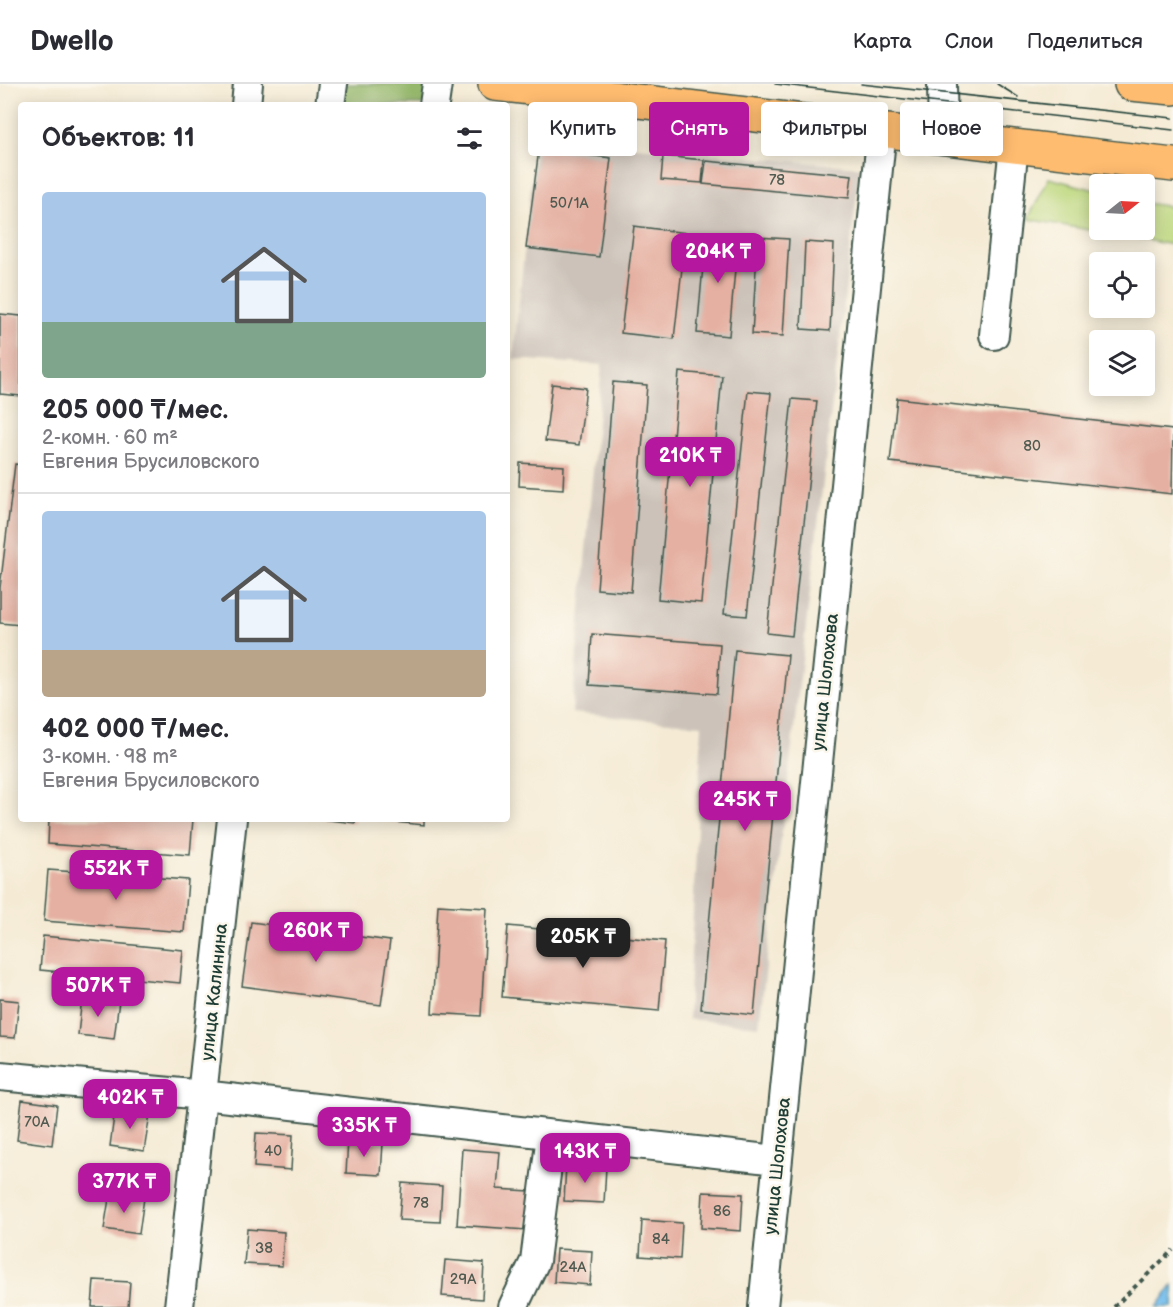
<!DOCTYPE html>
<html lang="ru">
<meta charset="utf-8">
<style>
:root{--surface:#fff;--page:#f2f2f3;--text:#2b2b33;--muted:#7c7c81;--line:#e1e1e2;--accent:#b5179e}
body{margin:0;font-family:"Balsamiq Sans",sans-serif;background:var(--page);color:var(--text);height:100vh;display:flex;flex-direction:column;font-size:22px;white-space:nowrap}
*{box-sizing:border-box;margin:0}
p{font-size:20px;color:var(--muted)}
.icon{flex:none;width:33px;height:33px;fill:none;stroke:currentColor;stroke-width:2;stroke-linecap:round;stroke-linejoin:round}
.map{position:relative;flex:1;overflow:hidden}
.details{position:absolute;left:18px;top:18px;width:492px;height:720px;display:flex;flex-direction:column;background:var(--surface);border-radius:6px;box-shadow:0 3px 15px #0003}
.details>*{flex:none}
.top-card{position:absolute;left:528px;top:18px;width:555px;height:54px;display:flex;gap:12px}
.needle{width:39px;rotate:72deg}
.fabs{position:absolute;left:1089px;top:90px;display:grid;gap:12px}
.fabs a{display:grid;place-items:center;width:66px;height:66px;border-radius:6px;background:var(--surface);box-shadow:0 3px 15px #0003;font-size:30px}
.price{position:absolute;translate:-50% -51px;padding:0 14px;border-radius:12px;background:var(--accent);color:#fff;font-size:20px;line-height:39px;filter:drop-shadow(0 2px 3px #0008)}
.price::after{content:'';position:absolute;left:50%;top:36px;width:18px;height:14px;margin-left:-9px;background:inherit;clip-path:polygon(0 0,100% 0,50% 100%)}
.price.on{background:#222;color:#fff}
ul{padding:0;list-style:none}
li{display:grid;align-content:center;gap:12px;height:318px;padding:0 24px}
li+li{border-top:2px solid var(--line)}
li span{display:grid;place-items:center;height:186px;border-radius:6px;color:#555}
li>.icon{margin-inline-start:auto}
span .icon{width:108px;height:108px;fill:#fffc;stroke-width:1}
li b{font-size:26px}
h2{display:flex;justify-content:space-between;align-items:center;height:72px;padding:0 24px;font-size:26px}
.chip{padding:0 21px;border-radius:6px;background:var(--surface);box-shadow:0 3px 15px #0003;font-size:21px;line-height:54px}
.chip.on{background:var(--accent);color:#fff}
header{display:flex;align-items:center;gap:36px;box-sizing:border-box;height:84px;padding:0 30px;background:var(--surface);border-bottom:2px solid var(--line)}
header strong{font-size:28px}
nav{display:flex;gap:33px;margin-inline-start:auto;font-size:21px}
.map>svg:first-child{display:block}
.industrial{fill:#ccc2b9}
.green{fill:#bcd77c;stroke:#6e8a58;stroke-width:1.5}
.forest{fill:#95b86c;stroke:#5a7a50;stroke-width:1.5}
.water{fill:#74beed;stroke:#4a7e90;stroke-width:1.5}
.building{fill:#e5b0a2}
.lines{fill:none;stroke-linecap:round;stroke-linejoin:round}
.minor-casing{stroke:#3f574c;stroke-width:32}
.major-casing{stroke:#3f574c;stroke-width:36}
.path{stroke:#3f574c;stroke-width:4;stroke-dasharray:4.5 4.5;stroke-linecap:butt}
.minor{stroke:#fff;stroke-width:28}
.major{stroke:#febc70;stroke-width:33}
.tram{stroke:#1f3d34;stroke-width:1.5}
.labels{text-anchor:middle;stroke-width:5;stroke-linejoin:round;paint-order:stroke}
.number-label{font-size:15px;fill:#505a50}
.street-label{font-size:18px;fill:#1f3d34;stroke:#fbf7ec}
</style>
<header>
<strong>Dwello</strong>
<nav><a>Карта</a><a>Слои</a><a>Поделиться</a></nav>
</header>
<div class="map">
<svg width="1173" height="1223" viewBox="0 0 1173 1223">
<rect width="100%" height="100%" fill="#fbf7ec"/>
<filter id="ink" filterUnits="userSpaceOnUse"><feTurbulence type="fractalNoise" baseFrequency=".0167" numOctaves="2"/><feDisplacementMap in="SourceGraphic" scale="12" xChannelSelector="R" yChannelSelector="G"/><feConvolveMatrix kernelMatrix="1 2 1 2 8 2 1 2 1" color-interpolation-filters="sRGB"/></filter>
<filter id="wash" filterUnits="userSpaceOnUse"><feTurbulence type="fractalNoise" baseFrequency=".008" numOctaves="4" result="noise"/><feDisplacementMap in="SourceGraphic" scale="24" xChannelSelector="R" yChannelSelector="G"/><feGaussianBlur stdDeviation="1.35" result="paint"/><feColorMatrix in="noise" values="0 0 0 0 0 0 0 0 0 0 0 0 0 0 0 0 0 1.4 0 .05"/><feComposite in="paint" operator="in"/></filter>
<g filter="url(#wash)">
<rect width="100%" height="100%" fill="#f5ebd5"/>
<path class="industrial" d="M 536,54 L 860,83 L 759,942 L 688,935 L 702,641 L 572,629 L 602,281 L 513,275 Z"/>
<path class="green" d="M 1049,94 L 1099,107 L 1100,146 L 1144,146 L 1145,119 L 1173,123 L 1173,161 L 1028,135 Z"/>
<path class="forest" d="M 331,0 L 406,0 L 436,4 L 434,21 L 329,21 Z"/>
<path class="water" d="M 1173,1201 L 1173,1223 L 1157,1223 Z"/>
<g id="blocks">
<path class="building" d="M 539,65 L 611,74 L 599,173 L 526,164 Z
M 663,72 L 704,76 L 702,99 L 661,96 Z
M 706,77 L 852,91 L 849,114 L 703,100 Z
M 634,142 L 686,149 L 674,255 L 621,249 Z
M 706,149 L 738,152 L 729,252 L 697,249 Z
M 758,153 L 789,155 L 783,252 L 752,250 Z
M 805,158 L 834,160 L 830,247 L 801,245 Z
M 0,230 L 21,232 L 21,312 L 0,310 Z
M 679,288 L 722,292 L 701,519 L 658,515 Z
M 613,298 L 647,301 L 631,508 L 597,505 Z
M 552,300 L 586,304 L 579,361 L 545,357 Z
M 748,307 L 771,309 L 747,532 L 724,530 Z
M 897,314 L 1173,346 L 1172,410 L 890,378 Z
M 792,315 L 817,317 L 792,552 L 767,549 Z
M 520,379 L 564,382 L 563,405 L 519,402 Z
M 15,380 L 21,381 L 21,541 L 0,539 L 0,504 Z
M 592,550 L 720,560 L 717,610 L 589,601 Z
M 735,566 L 788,571 L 754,931 L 701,925 Z
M 49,735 L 193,735 L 190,771 L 48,760 Z
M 320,735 L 356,735 L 355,739 Z
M 363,735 L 424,735 L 424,741 Z
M 48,786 L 188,796 L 184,848 L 44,837 Z
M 438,821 L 487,824 L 481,932 L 432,929 Z
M 251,838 L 390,857 L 381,921 L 242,902 Z
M 508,842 L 665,857 L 659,927 L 502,913 Z
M 43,852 L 183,866 L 180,899 L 40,886 Z
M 82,913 L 119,917 L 114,955 L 78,951 Z
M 0,915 L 19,917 L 15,954 L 0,953 Z
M 22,1016 L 57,1021 L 52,1061 L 17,1056 Z
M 115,1025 L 150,1030 L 144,1067 L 110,1062 Z
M 256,1049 L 293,1051 L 291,1086 L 254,1083 Z
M 348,1056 L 383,1059 L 381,1091 L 346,1089 Z
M 462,1065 L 500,1068 L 497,1105 L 530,1107 L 527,1146 L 457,1141 Z
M 566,1081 L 606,1083 L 604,1119 L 564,1117 Z
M 402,1099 L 442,1102 L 440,1138 L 399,1136 Z
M 703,1108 L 743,1110 L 741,1147 L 701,1144 Z
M 110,1109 L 144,1114 L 139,1150 L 104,1145 Z
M 642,1136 L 682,1139 L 680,1175 L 640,1172 Z
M 247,1145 L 284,1148 L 282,1182 L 244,1180 Z
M 556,1165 L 592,1167 L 590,1201 L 554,1198 Z
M 445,1176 L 484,1179 L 482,1215 L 442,1212 Z
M 94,1196 L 130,1198 L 128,1223 L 92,1223 Z"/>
</g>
</g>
<g filter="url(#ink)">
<use href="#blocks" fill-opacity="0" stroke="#3f574c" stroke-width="1.5"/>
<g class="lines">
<g class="minor-casing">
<path id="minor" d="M 942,0 L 943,53
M 246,21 L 248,0
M 330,21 L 333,0
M 434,21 L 437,0
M 994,251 L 1014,62
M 0,992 L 203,1011 L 777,1076
M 179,1223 L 232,735
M 513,1223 L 535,1177 L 551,1051
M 763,1223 L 882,45"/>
</g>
<g class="major-casing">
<path id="major" d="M 495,0 L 1173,81
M 1131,0 L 1173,4"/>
</g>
<path class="path" d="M 1114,1223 L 1173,1166"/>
<use href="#minor" class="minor"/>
<use href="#major" class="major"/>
<path class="tram" d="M 775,0 L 1173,46
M 861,0 L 1173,34
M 997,0 L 1018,13"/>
</g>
</g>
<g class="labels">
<g class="number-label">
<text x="777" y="101">78</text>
<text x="569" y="124">50/1А</text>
<text x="1032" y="367">80</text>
<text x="37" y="1043">70А</text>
<text x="273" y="1072">40</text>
<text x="421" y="1124">78</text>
<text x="722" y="1132">86</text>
<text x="661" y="1160">84</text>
<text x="264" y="1169">38</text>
<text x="573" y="1188">24А</text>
<text x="463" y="1200">29А</text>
</g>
<g class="street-label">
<text transform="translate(825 598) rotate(-84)" y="6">улица Шолохова</text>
<text transform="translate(214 908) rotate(-84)" y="6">улица Калинина</text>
<text transform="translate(777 1082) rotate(-84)" y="6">улица Шолохова</text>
</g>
</g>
</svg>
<div class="fabs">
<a><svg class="needle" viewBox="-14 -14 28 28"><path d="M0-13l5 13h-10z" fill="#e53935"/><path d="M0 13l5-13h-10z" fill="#7c7c81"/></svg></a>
<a><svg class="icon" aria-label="locate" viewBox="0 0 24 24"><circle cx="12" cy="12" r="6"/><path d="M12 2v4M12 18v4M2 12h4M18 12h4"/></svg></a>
<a><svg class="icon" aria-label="layers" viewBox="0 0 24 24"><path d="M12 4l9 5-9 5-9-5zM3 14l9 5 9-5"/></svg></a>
</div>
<b class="price" style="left:718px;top:200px">204K ₸</b>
<b class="price" style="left:690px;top:404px">210K ₸</b>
<b class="price" style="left:745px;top:748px">245K ₸</b>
<b class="price" style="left:116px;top:817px">552K ₸</b>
<b class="price" style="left:316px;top:879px">260K ₸</b>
<b class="price on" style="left:583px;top:885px">205K ₸</b>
<b class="price" style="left:98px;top:934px">507K ₸</b>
<b class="price" style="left:130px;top:1046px">402K ₸</b>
<b class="price" style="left:364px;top:1074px">335K ₸</b>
<b class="price" style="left:585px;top:1100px">143K ₸</b>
<b class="price" style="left:124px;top:1130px">377K ₸</b>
<div class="top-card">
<a class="chip">Купить</a>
<a class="chip on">Снять</a>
<a class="chip">Фильтры</a>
<a class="chip">Новое</a>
</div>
<section class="details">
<h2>Объектов: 11<svg class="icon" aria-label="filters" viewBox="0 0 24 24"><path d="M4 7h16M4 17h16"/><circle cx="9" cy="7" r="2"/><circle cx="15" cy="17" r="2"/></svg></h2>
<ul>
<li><span style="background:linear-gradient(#a9c7e8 70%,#7fa58c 0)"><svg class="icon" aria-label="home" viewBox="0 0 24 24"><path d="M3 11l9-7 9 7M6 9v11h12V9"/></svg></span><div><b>205 000 ₸/мес.</b><p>2-комн. · 60 m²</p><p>Евгения Брусиловского</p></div></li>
<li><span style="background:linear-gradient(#a9c7e8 75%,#b9a48a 0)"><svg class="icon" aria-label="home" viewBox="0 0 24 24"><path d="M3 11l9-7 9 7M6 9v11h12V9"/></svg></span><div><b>402 000 ₸/мес.</b><p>3-комн. · 98 m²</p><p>Евгения Брусиловского</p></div></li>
</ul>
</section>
</div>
